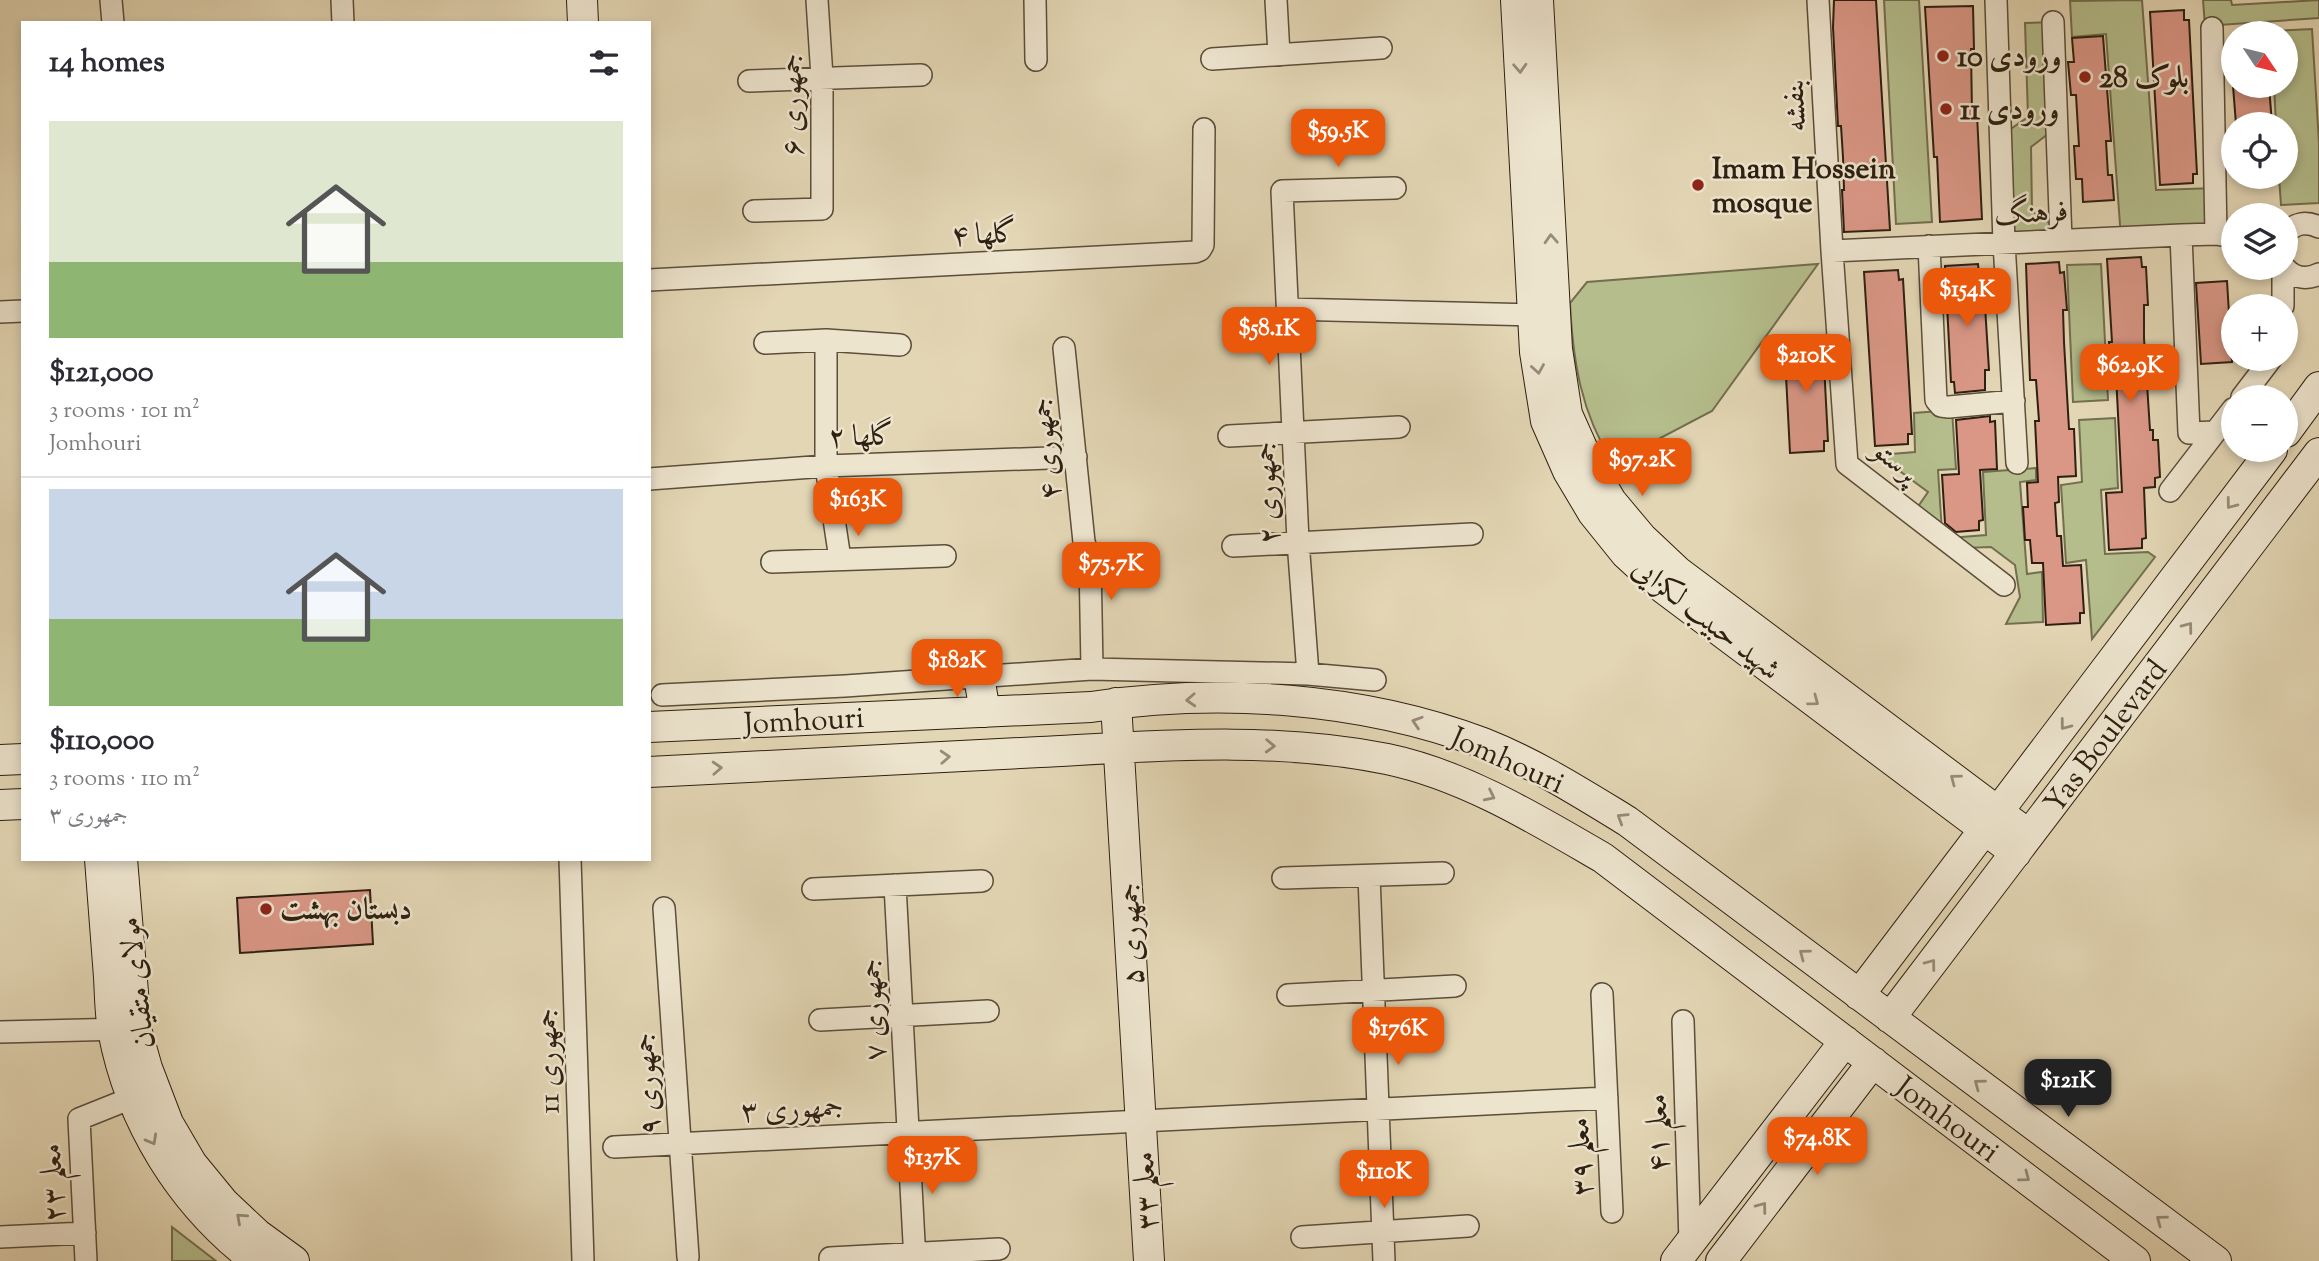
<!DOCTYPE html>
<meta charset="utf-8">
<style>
:root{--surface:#fff;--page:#f7f7f7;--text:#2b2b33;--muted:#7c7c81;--line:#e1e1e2;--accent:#ea580c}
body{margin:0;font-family:"Sorts Mill Goudy",Amiri,serif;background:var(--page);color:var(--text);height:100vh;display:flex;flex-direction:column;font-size:26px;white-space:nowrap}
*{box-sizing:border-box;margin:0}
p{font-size:23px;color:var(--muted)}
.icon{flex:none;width:38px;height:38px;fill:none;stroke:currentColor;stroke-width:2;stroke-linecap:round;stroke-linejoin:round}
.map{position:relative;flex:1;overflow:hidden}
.details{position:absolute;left:21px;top:21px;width:630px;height:840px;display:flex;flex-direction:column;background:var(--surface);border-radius:0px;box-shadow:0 4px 10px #0003}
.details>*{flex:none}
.needle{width:46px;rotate:125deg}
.buttons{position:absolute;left:2221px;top:21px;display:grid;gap:14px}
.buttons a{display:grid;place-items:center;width:77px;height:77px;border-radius:50%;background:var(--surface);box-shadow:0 4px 10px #0003;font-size:35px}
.price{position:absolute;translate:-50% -60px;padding:0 16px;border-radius:14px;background:var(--accent);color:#fff;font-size:23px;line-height:46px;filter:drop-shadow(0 2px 4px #0008)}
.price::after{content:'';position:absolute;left:50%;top:42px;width:21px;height:16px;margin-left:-10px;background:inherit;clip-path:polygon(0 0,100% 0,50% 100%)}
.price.active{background:#222;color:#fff}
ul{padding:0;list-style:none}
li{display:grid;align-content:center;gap:14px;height:371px;padding:0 28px}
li+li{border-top:2px solid var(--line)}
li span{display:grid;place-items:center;height:217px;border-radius:0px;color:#555}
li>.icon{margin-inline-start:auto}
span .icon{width:126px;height:126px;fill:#fffc;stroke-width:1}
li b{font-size:30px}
h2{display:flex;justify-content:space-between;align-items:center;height:84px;padding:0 28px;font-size:30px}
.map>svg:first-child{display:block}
.green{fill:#b5bd8c;stroke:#726e4e;stroke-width:2}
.building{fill:#da9786;stroke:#2e2011;stroke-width:2}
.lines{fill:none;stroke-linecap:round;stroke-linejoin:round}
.street-casing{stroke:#5b4e3a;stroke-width:24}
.secondary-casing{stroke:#2e2011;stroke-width:32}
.street{stroke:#ede4ce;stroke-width:21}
.secondary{stroke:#ede4ce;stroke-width:30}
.oneway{stroke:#978c79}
.poi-dot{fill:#8f2418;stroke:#ede4ce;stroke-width:2.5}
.labels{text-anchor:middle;stroke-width:5;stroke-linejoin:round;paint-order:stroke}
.poi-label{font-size:30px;font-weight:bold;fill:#2e2011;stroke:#ede4ce;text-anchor:start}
.street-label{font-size:30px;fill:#2e2011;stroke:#ede4ce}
</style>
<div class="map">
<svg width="2319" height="1261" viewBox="0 0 2319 1261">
<rect width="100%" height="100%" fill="#e3d6b4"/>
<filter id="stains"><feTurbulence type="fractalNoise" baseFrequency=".00286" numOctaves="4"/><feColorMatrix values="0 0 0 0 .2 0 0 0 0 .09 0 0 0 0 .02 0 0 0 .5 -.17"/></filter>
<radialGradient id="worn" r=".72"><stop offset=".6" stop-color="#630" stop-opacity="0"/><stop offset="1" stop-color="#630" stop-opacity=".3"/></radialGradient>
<path class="green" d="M 1884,0 L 1919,0 L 1932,222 L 1896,224 Z
M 2142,0 L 2156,190 L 2216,188 L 2216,234 L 2121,238 L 2106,34 L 2072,37 L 2070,1 Z
M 2203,0 L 2231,0 L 2232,5 L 2319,0 L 2319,18 L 2205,26 Z
M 2053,22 L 2057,127 L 2031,147 L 2032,211 L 2061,231 L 2004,243 L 2002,135 L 2028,117 L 2025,23 Z
M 2312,29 L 2319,143 L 2319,203 L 2281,205 L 2279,177 L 2286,177 L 2286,124 L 2276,124 L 2274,86 L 2286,86 L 2286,33 L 2271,33 L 2271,31 Z
M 1818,264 L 1712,411 L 1613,463 C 1581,413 1573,362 1570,303 L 1587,282 Z
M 2101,264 L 2108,400 L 2073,402 L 2067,265 Z
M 1952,410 L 1956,469 L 1938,470 L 1942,532 L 1915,511 L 1928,492 L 1878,455 L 1915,452 L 1914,413 Z
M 2115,418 L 2118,488 L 2101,490 L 2105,554 L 2148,552 L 2155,557 L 2092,639 L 2086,560 L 2066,563 L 2061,485 L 2082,482 L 2079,420 Z
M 2036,468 L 2036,480 L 2020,482 L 2027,574 L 2042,572 L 2043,622 L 2006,624 L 2020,597 L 2015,565 L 1991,547 L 1964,548 L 1949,538 L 1986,535 L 1983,472 Z
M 172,1227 L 216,1261 L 172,1261 Z"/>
<path class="building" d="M 1834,0 L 1876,0 L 1890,230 L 1844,232 L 1842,190 L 1844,190 L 1843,157 L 1841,126 L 1838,126 L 1833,27 Z
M 1973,6 L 1974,49 L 1971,49 L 1972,114 L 1977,114 L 1982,219 L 1940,222 L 1937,157 L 1934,157 L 1925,7 Z
M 2184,10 L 2184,20 L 2189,20 L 2197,174 L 2193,174 L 2193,183 L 2160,185 L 2150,12 Z
M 2103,36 L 2111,141 L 2106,141 L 2108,175 L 2112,175 L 2114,200 L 2083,202 L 2082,179 L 2076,179 L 2074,146 L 2079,146 L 2076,95 L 2071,95 L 2068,62 L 2074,62 L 2072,38 Z
M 2233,86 L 2269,86 L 2272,124 L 2236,124 Z
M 2141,257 L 2142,267 L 2146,267 L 2148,305 L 2144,305 L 2144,338 L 2150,430 L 2153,430 L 2153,440 L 2158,440 L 2160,477 L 2155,478 L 2155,487 L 2144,488 L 2146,538 L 2142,539 L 2142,548 L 2109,550 L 2106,493 L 2122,492 L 2116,375 L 2111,375 L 2109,342 L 2112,342 L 2107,259 Z
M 2059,262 L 2060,273 L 2064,272 L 2067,310 L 2063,310 L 2064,342 L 2069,429 L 2074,429 L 2076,476 L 2058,477 L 2059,502 L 2055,503 L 2057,536 L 2061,536 L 2063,566 L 2081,565 L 2084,613 L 2080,613 L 2080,623 L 2046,625 L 2043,563 L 2032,563 L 2030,540 L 2025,540 L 2023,507 L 2028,507 L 2027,483 L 2038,482 L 2035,421 L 2039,421 L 2036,380 L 2030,380 L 2026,264 Z
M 1978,264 L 1979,274 L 1983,274 L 1989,370 L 1985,370 L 1985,390 L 1955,393 L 1954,382 L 1951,382 L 1945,266 Z
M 1898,270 L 1899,280 L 1903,279 L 1912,434 L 1908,434 L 1908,444 L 1875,446 L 1864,272 Z
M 2227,281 L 2232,362 L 2201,364 L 2196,283 Z
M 1818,335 L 1818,345 L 1823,345 L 1828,441 L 1824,441 L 1824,451 L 1790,453 L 1784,337 Z
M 1990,416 L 1990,422 L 1995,421 L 1997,469 L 1980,470 L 1983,520 L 1979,521 L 1979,530 L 1956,532 L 1945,523 L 1942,475 L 1959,474 L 1956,420 Z
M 370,890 L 373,944 L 240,953 L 237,898 Z"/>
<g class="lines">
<g class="street-casing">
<path id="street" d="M 111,0 L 113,23
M 342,0 L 343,23
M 1035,0 L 1036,60
M 1276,0 L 1279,55
M 1818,0 L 1832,251 L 1847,464 L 2004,585
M 1996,0 L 2004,243 L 2017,463
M 2053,22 L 2061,240
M 2212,28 L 2216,234
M 1212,59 L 1381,48
M 749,81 L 921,75
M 754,211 L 822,209 L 822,77 L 817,0
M 2286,233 C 2295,223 2306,221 2319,227
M 2181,235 L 2189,433 L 2215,432
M 1929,246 L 1936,400 L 1941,406 L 1949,407 L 2014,401
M 1832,251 L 2181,235 L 2216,234 L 2233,237
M 2285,268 C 2294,278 2307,280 2319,274
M 649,280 L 1195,252 L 1200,250 L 1203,245 L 1204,129
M 2283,306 L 2283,268
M 1287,309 L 1533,315
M 0,312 L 23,311
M 826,340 L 826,466 L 840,559
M 765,343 L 826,340 L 900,345
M 1064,348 L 1084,542 L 1090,560 L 1092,669
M 2242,397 L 2271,359
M 1229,436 L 1399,427
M 649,479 L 826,466 L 1076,457
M 2170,491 L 2233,409
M 1233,546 L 1472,534
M 772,562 L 945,556
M 1308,674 L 1298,541 L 1282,191 L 1395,188
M 662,695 L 845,686 L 1092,669 L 1308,674 L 1375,680
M 570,859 L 583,1261
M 1369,876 L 1384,1261
M 1283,878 L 1443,873
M 895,885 L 915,1261
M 813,889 L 982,881
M 664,908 L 688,1257
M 1602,994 L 1612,1212
M 1288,995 L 1455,986
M 820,1020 L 988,1011
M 1683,1021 L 1690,1242
M 0,1032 L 124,1029
M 614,1147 L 1607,1098
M 0,1237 L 85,1233
M 1302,1237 L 1468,1226
M 830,1258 L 999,1249
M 86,1261 L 79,1119 L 134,1097"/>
</g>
<g class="secondary-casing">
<path id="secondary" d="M 582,0 L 583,23
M 1516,0 L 1535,352 L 1546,421 L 1568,471 L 1593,513 L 1626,554 L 1663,588 L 2016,853
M 1538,0 L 1557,349 L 1567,414 L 1588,461 L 1611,501 L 1642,538 L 1677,571 L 2029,835
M 2286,432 L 2319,387
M 979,677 L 985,712
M 1116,703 L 1149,1261
M 649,727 L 1091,707 C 1220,688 1361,697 1483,743 C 1534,763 1581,793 1627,821 L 2216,1261
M 0,760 L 23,759
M 649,772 C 779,765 910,759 1040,752 C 1156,746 1273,736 1387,759 C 1464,775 1536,819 1603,858 L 2135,1261
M 0,805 L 23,804
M 100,859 C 103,898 106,938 109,977 C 110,994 110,1013 113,1030 C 130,1122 182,1205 256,1261
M 122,859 L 136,1029 L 147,1068 L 168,1123 L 192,1164 L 224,1203 L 257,1234 L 294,1261
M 1859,995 L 2272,450
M 1890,1018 L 2319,453
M 1676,1261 L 1845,1041
M 1721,1261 L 1873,1062"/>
</g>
<use href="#street" class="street"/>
<use href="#secondary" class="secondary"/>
</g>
<defs><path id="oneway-chevron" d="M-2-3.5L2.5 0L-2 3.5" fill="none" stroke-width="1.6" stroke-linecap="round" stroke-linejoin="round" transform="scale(1.75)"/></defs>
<g class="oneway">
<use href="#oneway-chevron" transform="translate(1520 68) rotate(87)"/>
<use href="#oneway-chevron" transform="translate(1551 239) rotate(-93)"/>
<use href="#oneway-chevron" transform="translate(1538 369) rotate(81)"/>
<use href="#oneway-chevron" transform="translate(2231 504) rotate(127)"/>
<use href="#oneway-chevron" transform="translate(2188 627) rotate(-53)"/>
<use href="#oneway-chevron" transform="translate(1191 700) rotate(177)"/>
<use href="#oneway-chevron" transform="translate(1814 701) rotate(37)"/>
<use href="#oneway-chevron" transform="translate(1417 722) rotate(-162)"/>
<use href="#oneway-chevron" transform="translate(2065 725) rotate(127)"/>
<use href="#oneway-chevron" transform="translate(1270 746) rotate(2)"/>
<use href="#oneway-chevron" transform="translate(945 757) rotate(-3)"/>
<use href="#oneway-chevron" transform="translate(717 768) rotate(-3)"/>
<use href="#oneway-chevron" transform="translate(1955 779) rotate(-143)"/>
<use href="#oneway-chevron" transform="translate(1490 796) rotate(26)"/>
<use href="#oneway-chevron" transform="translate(1622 818) rotate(-148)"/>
<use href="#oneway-chevron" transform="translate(1804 954) rotate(-143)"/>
<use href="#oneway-chevron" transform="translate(1931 964) rotate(-53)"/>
<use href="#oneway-chevron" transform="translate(1979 1084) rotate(-143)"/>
<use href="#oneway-chevron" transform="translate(152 1140) rotate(61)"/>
<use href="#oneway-chevron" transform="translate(2025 1177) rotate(37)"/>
<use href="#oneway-chevron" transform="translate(1762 1207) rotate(-53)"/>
<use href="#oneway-chevron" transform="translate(241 1218) rotate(-138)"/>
<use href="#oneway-chevron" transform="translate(2161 1220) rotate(-143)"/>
</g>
<g class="poi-dot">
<circle cx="1943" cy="56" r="7"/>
<circle cx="2085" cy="77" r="7"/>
<circle cx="1946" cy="109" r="7"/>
<circle cx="1698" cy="185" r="7"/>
<circle cx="266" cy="909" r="7"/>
</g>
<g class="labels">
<g class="poi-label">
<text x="1957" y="66">ورودی 10</text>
<text x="2099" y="87">بلوک 28</text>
<text x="1960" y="119">ورودی 11</text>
<text x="1712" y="178">Imam Hossein<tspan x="1712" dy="34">mosque</tspan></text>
<text x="280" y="919">دبستان بهشت</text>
</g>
<g class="street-label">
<text transform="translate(791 105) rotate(-91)" y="10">جمهوری ۶</text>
<text transform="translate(1794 106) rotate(-93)" y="10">بنفشه</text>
<text transform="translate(2031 212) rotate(-3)" y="10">فرهنگ</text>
<text transform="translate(984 233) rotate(-3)" y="10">گلها ۴</text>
<text transform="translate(861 435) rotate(-2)" y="10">گلها ۲</text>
<text transform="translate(1045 449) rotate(-96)" y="10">جمهوری ۴</text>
<text transform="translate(1896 461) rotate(41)" y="10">پرستو</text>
<text transform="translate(1266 493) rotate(-93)" y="10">جمهوری ۲</text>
<text transform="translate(1707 618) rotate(38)" y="10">شهید حبیب لکزایی</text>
<text transform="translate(804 720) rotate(-3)" y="10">Jomhouri</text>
<text transform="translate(2105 736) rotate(-53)" y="10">Yas Boulevard</text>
<text transform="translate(1508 760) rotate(24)" y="10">Jomhouri</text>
<text transform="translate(1130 934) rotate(-93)" y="10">جمهوری ۵</text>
<text transform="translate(136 983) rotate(-97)" y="10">مولای متقیان</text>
<text transform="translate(872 1010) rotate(-93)" y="10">جمهوری ۷</text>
<text transform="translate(547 1061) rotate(-92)" y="10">جمهوری 11</text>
<text transform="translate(646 1084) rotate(-94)" y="10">جمهوری ۹</text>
<text transform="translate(792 1108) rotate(-3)" y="10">جمهوری ۳</text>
<text transform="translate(1948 1119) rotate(37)" y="10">Jomhouri</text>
<text transform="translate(1657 1133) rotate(-92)" y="10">معلم ۴۱</text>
<text transform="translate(1580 1157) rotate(-93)" y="10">معلم ۳۹</text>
<text transform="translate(52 1183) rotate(-93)" y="10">معلم ۲۳</text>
<text transform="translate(1145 1191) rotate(-93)" y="10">معلم ۳۳</text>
</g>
</g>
<rect width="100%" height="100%" filter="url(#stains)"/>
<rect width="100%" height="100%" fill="url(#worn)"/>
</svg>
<div class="buttons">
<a><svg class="needle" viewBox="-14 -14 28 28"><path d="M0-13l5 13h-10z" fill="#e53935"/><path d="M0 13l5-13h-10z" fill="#7c7c81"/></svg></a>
<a><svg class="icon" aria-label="locate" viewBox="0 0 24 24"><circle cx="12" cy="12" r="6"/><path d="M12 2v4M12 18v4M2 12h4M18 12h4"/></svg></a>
<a><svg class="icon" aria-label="layers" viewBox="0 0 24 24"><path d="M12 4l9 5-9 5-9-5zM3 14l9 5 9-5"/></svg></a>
<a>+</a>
<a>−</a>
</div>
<b class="price" style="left:1338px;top:169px">$59.5K</b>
<b class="price" style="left:1967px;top:328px">$154K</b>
<b class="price" style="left:1269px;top:367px">$58.1K</b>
<b class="price" style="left:1806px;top:394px">$210K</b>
<b class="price" style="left:2130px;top:404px">$62.9K</b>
<b class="price" style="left:1642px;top:498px">$97.2K</b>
<b class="price" style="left:858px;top:538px">$163K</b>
<b class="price" style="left:1111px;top:602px">$75.7K</b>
<b class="price" style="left:957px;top:699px">$182K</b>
<b class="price" style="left:1398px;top:1067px">$176K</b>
<b class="price active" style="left:2068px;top:1119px">$121K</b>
<b class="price" style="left:1817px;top:1177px">$74.8K</b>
<b class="price" style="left:932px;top:1196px">$137K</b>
<b class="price" style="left:1384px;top:1210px">$110K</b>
<section class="details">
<h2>14 homes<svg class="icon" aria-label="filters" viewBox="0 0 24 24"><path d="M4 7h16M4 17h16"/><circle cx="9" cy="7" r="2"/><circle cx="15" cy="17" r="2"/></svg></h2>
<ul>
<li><span style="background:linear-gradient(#dfe7d0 65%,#8fb573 0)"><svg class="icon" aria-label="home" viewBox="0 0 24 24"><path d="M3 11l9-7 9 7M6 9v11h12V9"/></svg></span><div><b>$121,000</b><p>3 rooms · 101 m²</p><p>Jomhouri</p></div></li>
<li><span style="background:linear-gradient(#c9d6e8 60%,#8fb573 0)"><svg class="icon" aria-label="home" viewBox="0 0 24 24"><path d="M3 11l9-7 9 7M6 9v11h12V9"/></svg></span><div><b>$110,000</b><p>3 rooms · 110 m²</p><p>جمهوری ۳</p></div></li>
</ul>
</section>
</div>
